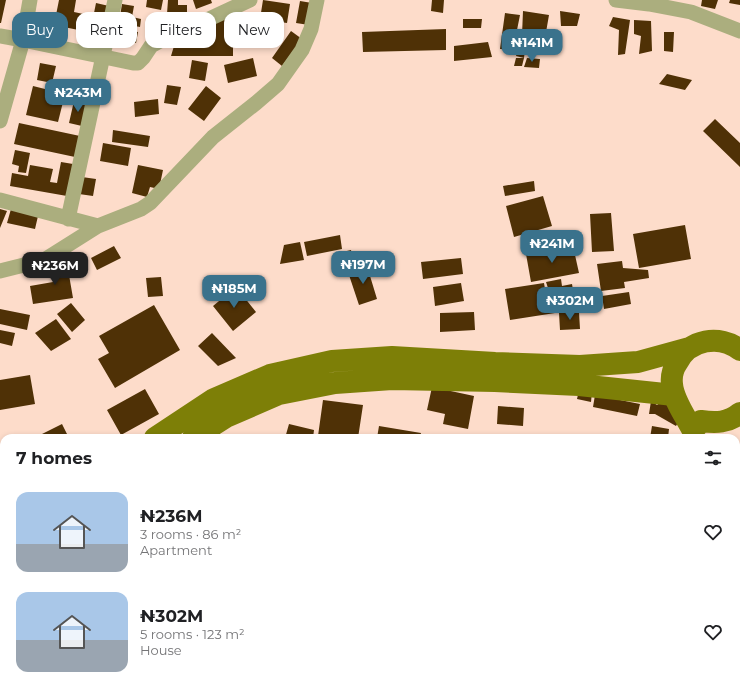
<!DOCTYPE html>
<meta charset="utf-8">
<style>
:root{--surface:#fff;--page:#f6f6f6;--text:#202124;--muted:#757577;--accent:#3a728c}
body{margin:0;font-family:Montserrat,sans-serif;background:var(--page);color:var(--text);height:100vh;display:flex;flex-direction:column;font-size:15px;white-space:nowrap}
*{box-sizing:border-box;margin:0}
p{font-size:13px;color:var(--muted)}
.icon{flex:none;width:22px;height:22px;fill:none;stroke:currentColor;stroke-width:2;stroke-linecap:round;stroke-linejoin:round}
.map{position:relative;flex:1;overflow:hidden}
.panel{position:absolute;left:0px;top:434px;width:740px;height:256px;display:flex;flex-direction:column;background:var(--surface);border-radius:12px 12px 0 0;box-shadow:0 2px 6px #0003}
.panel>*{flex:none}
.hud{position:absolute;left:12px;top:12px;width:400px;height:36px;display:flex;gap:8px}
.price{position:absolute;translate:-50% -34px;padding:0 9px;border-radius:8px;background:var(--accent);color:#fff;font-size:13px;line-height:26px;filter:drop-shadow(0 1px 2px #0008)}
.price::after{content:'';position:absolute;left:50%;top:24px;width:12px;height:9px;margin-left:-6px;background:inherit;clip-path:polygon(0 0,100% 0,50% 100%)}
.price.on{background:#222;color:#fff}
ul{padding:0;list-style:none}
li{display:flex;align-items:center;gap:12px;height:100px;padding:0 16px}
li span{display:grid;place-items:center;flex:none;width:112px;height:80px;border-radius:12px;color:#555}
li>.icon{margin-inline-start:auto}
span .icon{width:48px;height:48px;fill:#fffc;stroke-width:1}
li b{font-size:17px}
h2{display:flex;justify-content:space-between;align-items:center;height:48px;padding:0 16px;font-size:17px}
.pill{padding:0 14px;border-radius:12px;background:var(--surface);box-shadow:0 2px 6px #0003;font-size:14px;line-height:36px}
.pill.on{background:var(--accent);color:#fff}
.map>svg:first-child{display:block}
.building{fill:#4f3106}
.lines{fill:none;stroke-linecap:round;stroke-linejoin:round}
.street{stroke:#abae7e;stroke-width:15}
.primary{stroke:#7d7f07;stroke-width:22}
</style>
<div class="map">
<svg width="740" height="690" viewBox="0 0 740 690">
<rect width="100%" height="100%" fill="#fddcca"/>
<path class="building" d="M 0,0 L 6,0 L 1,23 L 0,23 Z
M 59,0 L 76,0 L 74,12 L 88,15 L 87,22 L 92,23 L 96,3 L 109,6 L 103,35 L 54,25 Z
M 147,0 L 163,0 L 161,10 L 146,7 Z
M 168,0 L 178,0 L 178,5 L 187,5 L 187,15 L 167,14 Z
M 193,0 L 211,0 L 212,3 L 196,9 Z
M 263,0 L 290,4 L 287,23 L 260,19 Z
M 432,0 L 444,0 L 443,13 L 431,11 Z
M 702,0 L 718,0 L 715,9 L 701,6 Z
M 730,0 L 740,0 L 740,5 L 729,3 Z
M 300,1 L 312,3 L 309,25 L 296,23 Z
M 122,4 L 134,6 L 132,17 L 141,19 L 140,27 L 119,23 Z
M 523,11 L 549,15 L 545,38 L 522,35 Z
M 560,11 L 580,14 L 577,26 L 561,26 Z
M 505,13 L 520,15 L 513,50 L 500,49 Z
M 613,17 L 630,20 L 625,54 L 618,55 L 619,30 L 609,26 Z
M 224,19 L 233,42 L 233,56 L 171,56 L 174,46 L 213,44 L 212,24 Z
M 463,19 L 482,19 L 481,28 L 463,28 Z
M 634,20 L 651,21 L 652,51 L 639,54 L 641,36 L 634,34 Z
M 115,27 L 138,32 L 136,43 L 114,38 Z
M 446,29 L 446,50 L 363,52 L 362,32 Z
M 264,31 L 277,32 L 276,45 L 262,47 Z
M 291,31 L 302,39 L 282,66 L 272,58 Z
M 664,32 L 674,32 L 673,52 L 664,51 Z
M 488,42 L 492,57 L 454,61 L 454,46 Z
M 533,46 L 543,48 L 542,55 L 533,53 Z
M 518,49 L 525,50 L 524,58 L 516,56 Z
M 253,58 L 257,76 L 228,83 L 224,65 Z
M 516,58 L 524,58 L 522,66 L 514,66 Z
M 527,58 L 540,59 L 539,68 L 524,67 Z
M 192,60 L 208,63 L 205,81 L 189,78 Z
M 40,63 L 56,66 L 52,83 L 37,80 Z
M 667,74 L 692,80 L 685,90 L 659,84 Z
M 167,85 L 181,87 L 177,105 L 164,103 Z
M 33,86 L 65,94 L 58,122 L 26,115 Z
M 206,86 L 221,98 L 204,121 L 188,109 Z
M 158,99 L 159,114 L 135,117 L 134,102 Z
M 74,101 L 88,104 L 82,126 L 69,123 Z
M 715,119 L 740,143 L 740,167 L 703,131 Z
M 19,123 L 80,136 L 75,157 L 14,144 Z
M 113,130 L 150,136 L 148,147 L 112,142 Z
M 103,143 L 131,148 L 128,166 L 100,161 Z
M 15,150 L 30,153 L 26,173 L 18,172 L 19,166 L 12,164 Z
M 61,162 L 73,164 L 67,196 L 10,186 L 12,173 L 28,176 L 30,165 L 53,169 L 50,182 L 57,183 Z
M 138,165 L 163,170 L 159,189 L 150,187 L 147,197 L 132,193 Z
M 82,177 L 96,179 L 93,196 L 79,194 Z
M 534,181 L 535,191 L 505,196 L 503,186 Z
M 543,196 L 552,226 L 514,237 L 506,206 Z
M 0,209 L 7,211 L 0,228 Z
M 11,209 L 38,216 L 35,229 L 7,223 Z
M 611,213 L 614,251 L 592,252 L 590,214 Z
M 685,225 L 691,259 L 639,268 L 633,234 Z
M 340,235 L 342,249 L 307,256 L 304,242 Z
M 300,242 L 304,260 L 280,264 L 284,245 Z
M 114,246 L 121,258 L 97,270 L 91,258 Z
M 573,246 L 579,273 L 531,282 L 526,254 Z
M 351,250 L 354,265 L 337,269 L 334,254 Z
M 461,258 L 463,274 L 423,279 L 421,262 Z
M 622,261 L 623,268 L 648,270 L 649,278 L 624,282 L 625,288 L 601,291 L 597,264 Z
M 73,263 L 75,274 L 69,275 L 73,298 L 33,304 L 30,286 L 53,282 L 50,267 Z
M 367,266 L 377,299 L 359,305 L 348,272 Z
M 161,277 L 163,296 L 148,297 L 146,278 Z
M 561,279 L 562,286 L 572,284 L 575,302 L 561,305 L 555,313 L 510,320 L 505,289 L 544,283 L 545,289 L 548,288 L 546,282 Z
M 461,283 L 464,301 L 435,306 L 433,287 Z
M 236,287 L 256,312 L 233,331 L 213,306 Z
M 629,292 L 631,304 L 604,309 L 602,296 Z
M 71,303 L 85,320 L 72,332 L 57,314 Z
M 154,305 L 180,350 L 115,388 L 98,359 L 109,353 L 99,336 Z
M 0,309 L 30,315 L 27,330 L 0,324 Z
M 474,312 L 475,330 L 440,332 L 440,313 Z
M 579,312 L 580,329 L 560,330 L 559,313 Z
M 56,319 L 71,339 L 51,351 L 35,333 Z
M 0,330 L 15,333 L 12,346 L 0,343 Z
M 212,333 L 236,358 L 218,366 L 198,346 Z
M 30,375 L 35,404 L 0,410 L 0,380 Z
M 432,387 L 474,396 L 468,429 L 443,424 L 445,414 L 427,410 Z
M 145,389 L 159,414 L 121,435 L 107,410 Z
M 579,390 L 592,392 L 591,402 L 577,399 Z
M 595,395 L 640,404 L 637,416 L 593,407 Z
M 323,400 L 363,405 L 358,438 L 331,438 L 318,436 Z
M 651,401 L 657,405 L 661,402 L 683,414 L 676,426 L 655,414 L 649,414 Z
M 498,406 L 524,408 L 523,426 L 497,424 Z
M 62,424 L 69,438 L 34,438 Z
M 289,424 L 314,430 L 313,438 L 285,438 Z
M 379,426 L 421,433 L 420,438 L 377,438 Z
M 652,426 L 669,429 L 668,438 L 650,438 Z
M 4,463 L 4,484 L 0,486 L 0,465 Z
M 4,600 L 4,636 L 0,638 L 0,601 Z
M 0,671 L 4,671 L 4,686 L 34,686 L 34,690 L 0,690 Z
M 469,686 L 593,686 L 592,690 L 493,690 L 469,687 Z"/>
<g class="lines">
<path class="street" d="M 616,0 L 649,4 L 691,12 L 740,31
M 0,36 L 23,40 L 133,63 L 138,63 L 143,58 L 151,46 L 176,32 L 196,25 L 250,0
M 0,121 L 23,40 L 30,0
M 0,200 L 98,226
M 68,219 L 115,0
M 0,271 L 44,260 L 98,226 L 141,209 L 150,203 L 213,137 L 256,103 L 278,84 L 302,50 L 311,29 L 317,0"/>
<path class="primary" d="M 740,350 C 720,334 689,339 677,363 C 673,369 671,376 672,384 C 673,400 686,417 693,431 L 701,421 C 716,423 728,423 740,413
M 155,438 L 214,399 L 270,375 L 332,361 L 392,357 L 495,363 L 580,366 L 638,362 L 689,348
M 193,438 L 226,417 L 279,394 L 335,383 L 392,379 L 495,381 L 579,385 L 674,395
M 736,482 L 740,464
M 0,540 L 4,537
M 0,561 L 4,558
M 638,690 L 640,686
M 665,690 L 667,686"/>
</g>
</svg>
<b class="price" style="left:532px;top:63px">₦141M</b>
<b class="price" style="left:78px;top:113px">₦243M</b>
<b class="price" style="left:552px;top:264px">₦241M</b>
<b class="price" style="left:363px;top:285px">₦197M</b>
<b class="price on" style="left:55px;top:286px">₦236M</b>
<b class="price" style="left:234px;top:309px">₦185M</b>
<b class="price" style="left:570px;top:321px">₦302M</b>
<div class="hud">
<a class="pill on">Buy</a>
<a class="pill">Rent</a>
<a class="pill">Filters</a>
<a class="pill">New</a>
</div>
<section class="panel">
<h2>7 homes<svg class="icon" aria-label="filters" viewBox="0 0 24 24"><path d="M4 7h16M4 17h16"/><circle cx="9" cy="7" r="2"/><circle cx="15" cy="17" r="2"/></svg></h2>
<ul>
<li><span style="background:linear-gradient(#a9c7e8 65%,#9aa5b1 0)"><svg class="icon" aria-label="home" viewBox="0 0 24 24"><path d="M3 11l9-7 9 7M6 9v11h12V9"/></svg></span><div><b>₦236M</b><p>3 rooms · 86 m²</p><p>Apartment</p></div><svg class="icon" aria-label="heart" viewBox="0 0 24 24"><path d="M12 20l-8-8c-3-5 5-10 8-4 3-6 11-1 8 4z"/></svg></li>
<li><span style="background:linear-gradient(#a9c7e8 60%,#9aa5b1 0)"><svg class="icon" aria-label="home" viewBox="0 0 24 24"><path d="M3 11l9-7 9 7M6 9v11h12V9"/></svg></span><div><b>₦302M</b><p>5 rooms · 123 m²</p><p>House</p></div><svg class="icon" aria-label="heart" viewBox="0 0 24 24"><path d="M12 20l-8-8c-3-5 5-10 8-4 3-6 11-1 8 4z"/></svg></li>
</ul>
</section>
</div>
